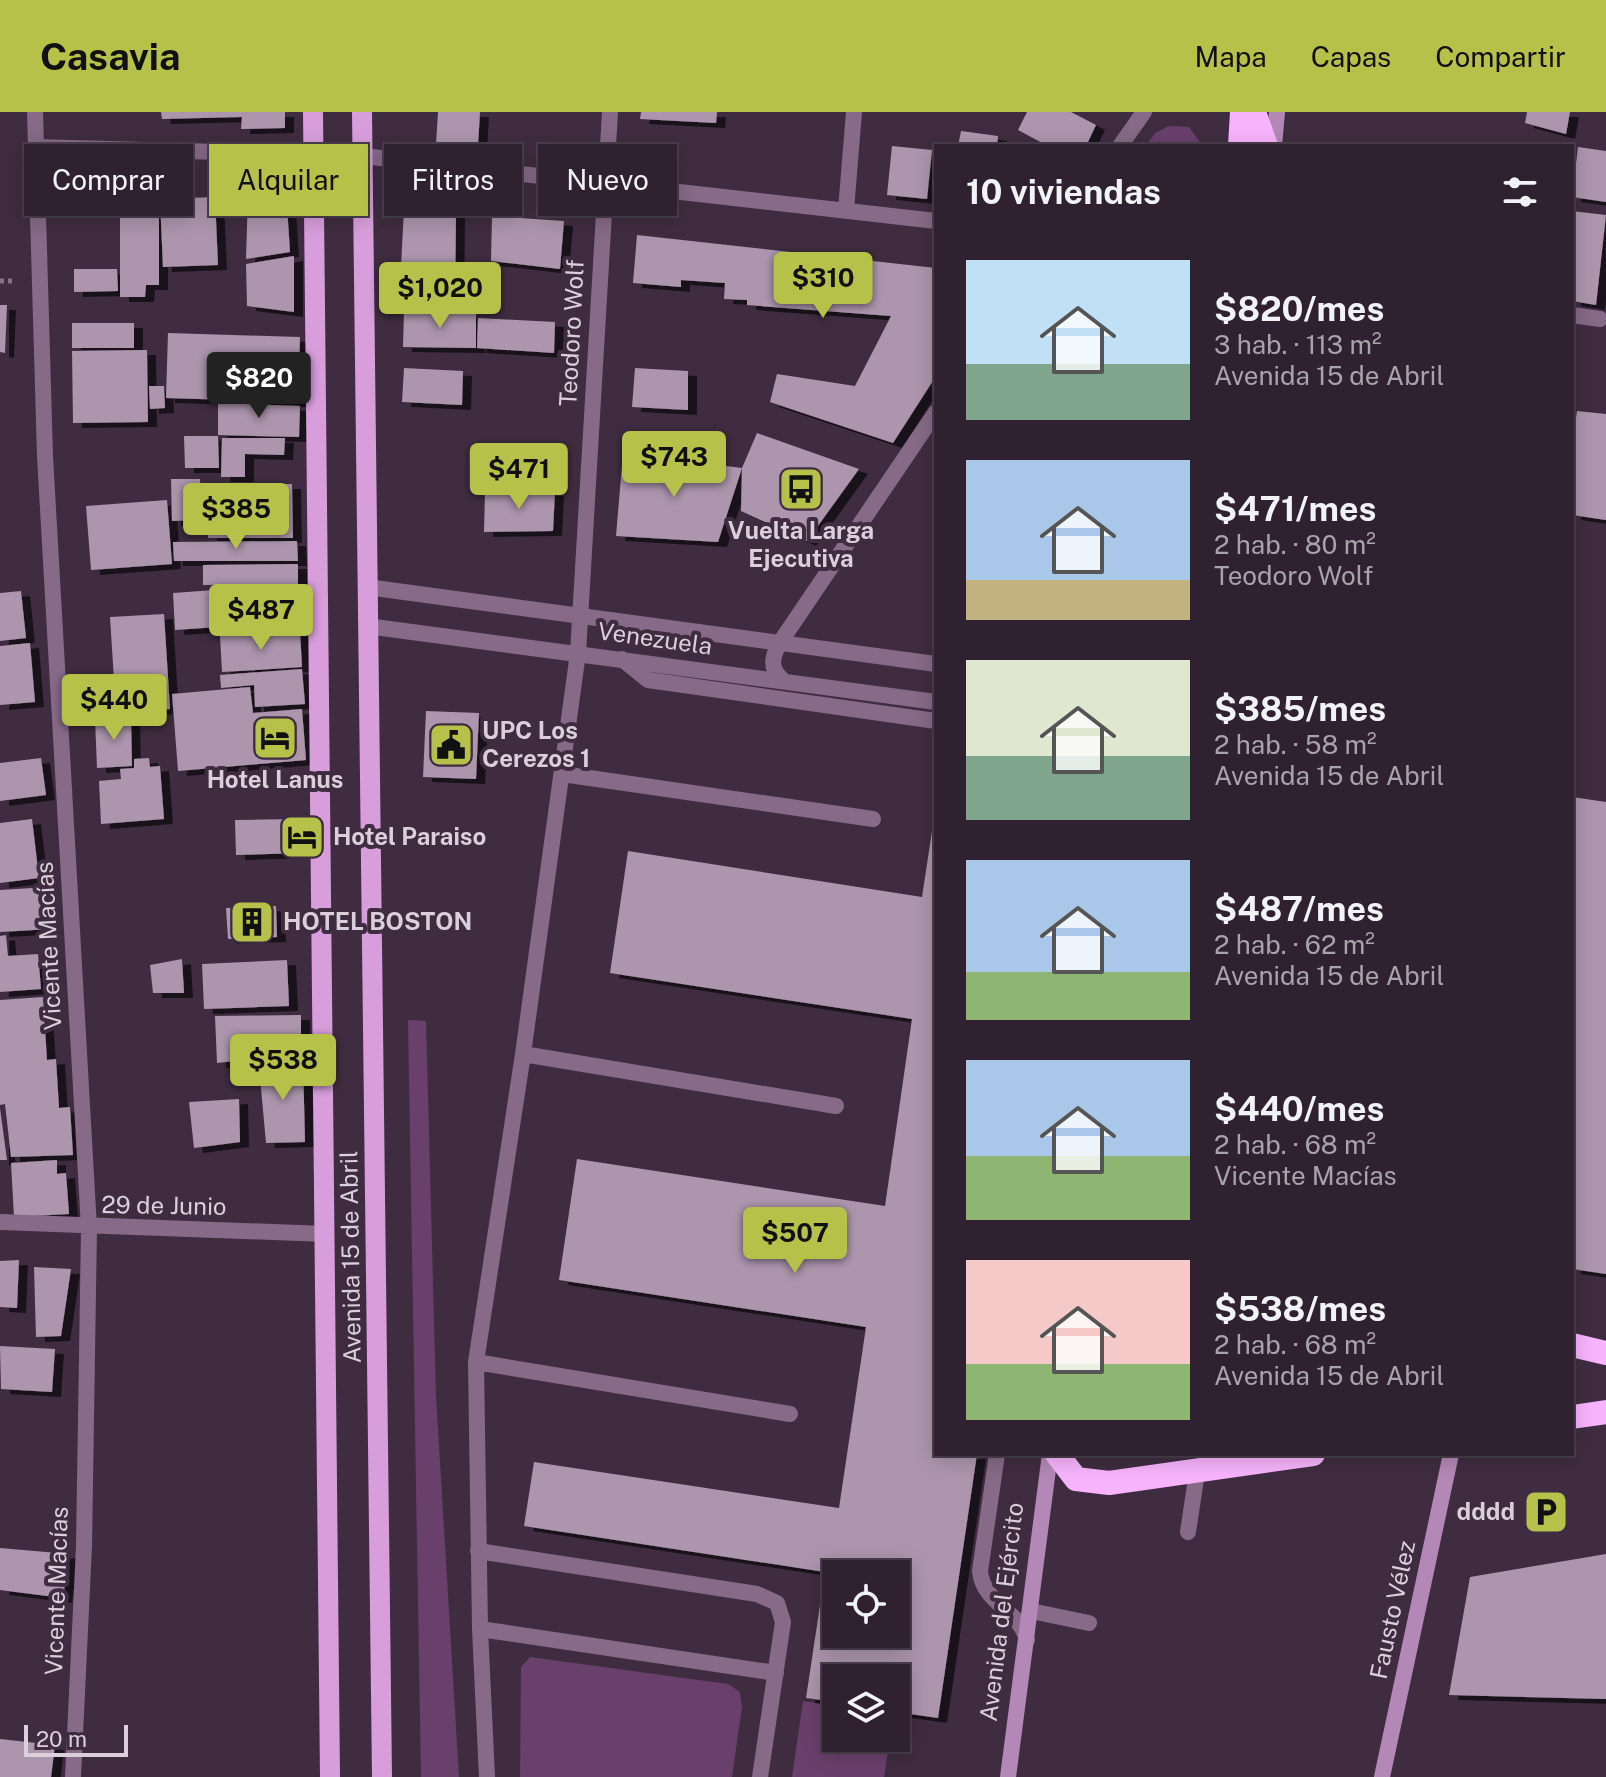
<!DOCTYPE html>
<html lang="es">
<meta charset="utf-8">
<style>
:root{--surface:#2f2130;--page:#372938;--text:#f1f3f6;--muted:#a7a3ab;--line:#4a3e4c;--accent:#b6c149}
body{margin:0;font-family:"Public Sans",sans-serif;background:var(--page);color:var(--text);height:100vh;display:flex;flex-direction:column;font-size:30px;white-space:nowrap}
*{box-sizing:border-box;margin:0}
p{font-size:26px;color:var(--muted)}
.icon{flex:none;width:44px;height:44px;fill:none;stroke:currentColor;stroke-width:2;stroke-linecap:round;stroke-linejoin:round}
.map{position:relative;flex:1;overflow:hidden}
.drawer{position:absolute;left:934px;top:32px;width:640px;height:1312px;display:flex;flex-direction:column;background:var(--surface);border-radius:0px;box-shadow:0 4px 20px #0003,0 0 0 2px var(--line)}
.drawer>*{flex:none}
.banner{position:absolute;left:24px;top:32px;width:760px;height:72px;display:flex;gap:16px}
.tools{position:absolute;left:822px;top:1448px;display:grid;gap:16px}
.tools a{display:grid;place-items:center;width:88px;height:88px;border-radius:0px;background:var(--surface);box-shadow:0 4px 20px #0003,0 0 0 2px var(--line);font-size:40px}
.scale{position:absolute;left:24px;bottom:20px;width:104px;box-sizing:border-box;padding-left:8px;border:4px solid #dbcfdc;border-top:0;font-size:22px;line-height:28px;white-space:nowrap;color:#dbcfdc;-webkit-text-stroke:6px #3f2c40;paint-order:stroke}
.price{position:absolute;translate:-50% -68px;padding:0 18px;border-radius:8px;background:var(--accent);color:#111;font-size:26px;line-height:52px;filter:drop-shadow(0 2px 4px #0008)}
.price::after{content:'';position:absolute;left:50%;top:48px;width:24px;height:18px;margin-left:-12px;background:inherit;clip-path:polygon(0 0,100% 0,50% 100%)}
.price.active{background:#222;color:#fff}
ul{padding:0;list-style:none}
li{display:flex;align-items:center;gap:24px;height:200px;padding:0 32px}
li span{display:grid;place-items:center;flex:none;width:224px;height:160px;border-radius:0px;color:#555}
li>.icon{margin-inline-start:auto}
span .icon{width:96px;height:96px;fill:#fffc;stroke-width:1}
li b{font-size:34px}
h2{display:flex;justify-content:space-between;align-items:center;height:96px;padding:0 32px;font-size:34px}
.pill{padding:0 28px;border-radius:0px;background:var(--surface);box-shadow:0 4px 20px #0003,0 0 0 2px var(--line);font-size:28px;line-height:72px}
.pill.active{background:var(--accent);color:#111}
header{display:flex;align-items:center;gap:48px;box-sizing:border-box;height:112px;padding:0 40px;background:var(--accent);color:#111}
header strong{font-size:38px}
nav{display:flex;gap:44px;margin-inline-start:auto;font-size:28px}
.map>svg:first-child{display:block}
.green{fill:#69406c}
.building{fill:#ac95ad;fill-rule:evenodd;filter:url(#shadow)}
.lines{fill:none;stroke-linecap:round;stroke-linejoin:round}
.path{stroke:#847485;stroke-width:5;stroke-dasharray:4 4;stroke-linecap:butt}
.lane{stroke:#866a87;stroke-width:16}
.street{stroke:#866a87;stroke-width:16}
.secondary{stroke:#b488b6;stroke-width:16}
.primary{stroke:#d79edb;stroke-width:20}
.highway{stroke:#f7b3fc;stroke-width:24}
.labels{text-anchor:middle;stroke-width:8;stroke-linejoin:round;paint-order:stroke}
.street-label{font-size:24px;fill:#dbcfdc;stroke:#3f2c40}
.poi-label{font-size:24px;font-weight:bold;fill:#dbcfdc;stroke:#3f2c40;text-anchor:start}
</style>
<header>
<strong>Casavia</strong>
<nav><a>Mapa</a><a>Capas</a><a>Compartir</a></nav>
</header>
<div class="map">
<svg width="1606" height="1665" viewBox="0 0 1606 1665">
<defs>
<filter id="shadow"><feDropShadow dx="9" dy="5" stdDeviation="0" flood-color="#0009"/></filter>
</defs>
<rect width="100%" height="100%" fill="#3f2c40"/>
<path class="green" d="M 1169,14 L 1189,15 L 1203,34 L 1146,34 L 1155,21 Z
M 408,908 L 426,909 L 436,1284 L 459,1665 L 421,1665 Z
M 530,1545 L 728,1572 L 740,1580 L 742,1595 L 732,1665 L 520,1665 L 521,1555 Z
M 803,1589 L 836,1594 L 836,1626 L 890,1626 L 884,1665 L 792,1665 Z"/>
<path class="building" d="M 161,0 L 285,0 L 285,16 L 241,17 L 242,5 L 162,7 Z
M 438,0 L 480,0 L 477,50 L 435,48 Z
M 641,0 L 717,0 L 716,11 L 640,7 Z
M 1027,0 L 1071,0 L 1096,13 L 1086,34 L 1048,34 L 1018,18 Z
M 1527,0 L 1570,0 L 1566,22 L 1525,11 Z
M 961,19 L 998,24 L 997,34 L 958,34 Z
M 892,34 L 932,38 L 927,87 L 887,83 Z
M 1578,35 L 1606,39 L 1606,90 L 1572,85 Z
M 286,79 L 290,140 L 246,147 L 248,81 Z
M 215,85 L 218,153 L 163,155 L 160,87 Z
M 120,88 L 159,88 L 159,173 L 146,173 L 145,185 L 120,185 Z
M 404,97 L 456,100 L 455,196 L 419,194 L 419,156 L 401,154 Z
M 1572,99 L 1606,103 L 1596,193 L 1572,189 Z
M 492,104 L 564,109 L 560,157 L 491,149 Z
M 637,123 L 936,156 L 936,264 L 893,331 L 770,290 L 777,262 L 855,274 L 891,204 L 747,193 L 747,188 L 724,187 L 725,171 L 681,168 L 681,175 L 633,171 Z
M 294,144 L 294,200 L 247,194 L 246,152 Z
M 74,157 L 117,157 L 118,179 L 74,180 Z
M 0,193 L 7,193 L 5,241 L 0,240 Z
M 404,199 L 476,201 L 476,236 L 403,235 Z
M 478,206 L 555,210 L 554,241 L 477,236 Z
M 72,211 L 134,211 L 134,236 L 72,236 Z
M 168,221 L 300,225 L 298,290 L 166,286 Z
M 147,238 L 148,310 L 73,311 L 72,239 Z
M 404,256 L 463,259 L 462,293 L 402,290 Z
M 635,256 L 688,259 L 688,298 L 632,295 Z
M 149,274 L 164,274 L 165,296 L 150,297 Z
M 218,291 L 300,294 L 299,325 L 218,323 Z
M 1577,299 L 1606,302 L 1606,408 L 1572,403 L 1572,335 Z
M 757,321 L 859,357 L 807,429 L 741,399 L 742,356 Z
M 184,324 L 218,324 L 219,356 L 185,356 Z
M 222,326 L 285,326 L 284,343 L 245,342 L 245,365 L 221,365 Z
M 623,341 L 742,356 L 718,430 L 616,424 Z
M 171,367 L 200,367 L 201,408 L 172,409 Z
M 208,372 L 292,372 L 293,426 L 208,426 Z
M 485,379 L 555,379 L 553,419 L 484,420 Z
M 167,388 L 172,452 L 91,458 L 86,394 Z
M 297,429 L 298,449 L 174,449 L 173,430 Z
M 298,452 L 298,472 L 203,473 L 203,453 Z
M 229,477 L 232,514 L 175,518 L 173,481 Z
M 301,477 L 302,514 L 275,514 L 275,509 L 238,510 L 237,479 Z
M 21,479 L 26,526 L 0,529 L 0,481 Z
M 164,502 L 170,597 L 94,602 L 91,569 L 114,568 L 110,505 Z
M 300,519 L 302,555 L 222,560 L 220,524 Z
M 30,531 L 35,590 L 0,593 L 0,534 Z
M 302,557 L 305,592 L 255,595 L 254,573 L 221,576 L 220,563 Z
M 250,575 L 253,601 L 302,597 L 306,648 L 178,659 L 172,582 Z
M 426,599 L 479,601 L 476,667 L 423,665 Z
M 131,605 L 132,654 L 97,656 L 95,607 Z
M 41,646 L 46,683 L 0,689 L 0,651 Z
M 149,646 L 150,655 L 160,654 L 164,707 L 101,712 L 99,669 L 121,667 L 120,657 L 134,656 L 134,647 Z
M 1572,685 L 1606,690 L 1606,1162 L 1572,1157 Z
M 934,706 L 936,1342 L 977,1342 L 938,1606 L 896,1600 L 896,1566 L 836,1566 L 836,1590 L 806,1586 L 825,1460 L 524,1414 L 534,1350 L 839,1396 L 866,1215 L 559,1168 L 577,1047 L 885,1094 L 912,907 L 610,861 L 628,739 L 922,785 ZM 836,1462 L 896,1462 L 896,1522 L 836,1522 Z
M 32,707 L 39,766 L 0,771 L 0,711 Z
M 302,707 L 303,741 L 236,743 L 235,708 Z
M 48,775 L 51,817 L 0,820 L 0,778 Z
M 276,794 L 277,825 L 228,827 L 226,796 Z
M 6,823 L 8,844 L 38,842 L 41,877 L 0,880 L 0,824 Z
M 182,847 L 184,881 L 153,881 L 150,853 Z
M 287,848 L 289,894 L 204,897 L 202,852 Z
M 43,885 L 47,948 L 56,947 L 59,996 L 70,995 L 73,1043 L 11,1045 L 5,992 L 0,993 L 0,888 Z
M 301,903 L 301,942 L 217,951 L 215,904 Z
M 303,950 L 305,1030 L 266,1031 L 259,954 Z
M 239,987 L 240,1030 L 194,1036 L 189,990 Z
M 0,996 L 7,1048 L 0,1048 Z
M 57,1048 L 57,1062 L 66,1061 L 69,1102 L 14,1105 L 11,1051 Z
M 19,1148 L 17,1196 L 0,1195 L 0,1149 Z
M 34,1155 L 71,1157 L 61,1224 L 36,1225 Z
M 0,1234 L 55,1237 L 52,1280 L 1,1277 Z
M 0,1436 L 69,1442 L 63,1486 L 0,1478 Z
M 1606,1442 L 1606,1587 L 1449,1583 L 1470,1465 Z
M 0,1627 L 55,1633 L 51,1665 L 0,1665 Z"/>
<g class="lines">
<path class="path" d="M 0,169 L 16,169"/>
<path class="lane" d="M 578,541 L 523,942 L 476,1250 L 480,1517 L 776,1561
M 562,662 L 873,707
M 523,942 L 836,994
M 476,1250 L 790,1302
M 1188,1420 L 1197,1360
M 478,1439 L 757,1482 L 777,1491 L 783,1510 L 760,1665
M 1031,1499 L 1089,1511
M 480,1517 L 487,1665"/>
<path class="street" d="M 35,0 L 45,344 L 89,1116 L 84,1434 L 73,1665
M 1120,34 L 1144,0
M 36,35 L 363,44 L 936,109
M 846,98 L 854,0
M 1572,203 L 1600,207
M 367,475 L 936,552
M 367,514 L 936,590
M 578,541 L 610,0
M 622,547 L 648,568 L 936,609
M 783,568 C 769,557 772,545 779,532 L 936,300
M 0,1110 L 326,1122
M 997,1342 L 980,1459 C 983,1492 1019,1497 1027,1528"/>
<path class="secondary" d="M 1274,34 L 1277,0
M 1008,1665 L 1050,1342
M 1382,1665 L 1451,1342"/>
<path class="primary" d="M 313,0 L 330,1665
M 362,0 L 382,1665"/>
<path class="highway" d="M 1254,0 L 1266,34
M 1240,34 L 1242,0
M 1572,1233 L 1606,1241
M 1572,1305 L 1606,1300
M 1057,1342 L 1076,1367 L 1109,1371 L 1313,1342"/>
</g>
<defs>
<g id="bus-square" transform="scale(2.3)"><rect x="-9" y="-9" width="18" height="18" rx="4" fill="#b6c149" stroke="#3f2c40"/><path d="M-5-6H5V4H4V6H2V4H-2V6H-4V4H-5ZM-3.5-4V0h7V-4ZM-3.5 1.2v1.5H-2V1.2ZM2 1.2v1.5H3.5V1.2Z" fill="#111"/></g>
<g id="hotel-square" transform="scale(2.3)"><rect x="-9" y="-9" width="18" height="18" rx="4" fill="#b6c149" stroke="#3f2c40"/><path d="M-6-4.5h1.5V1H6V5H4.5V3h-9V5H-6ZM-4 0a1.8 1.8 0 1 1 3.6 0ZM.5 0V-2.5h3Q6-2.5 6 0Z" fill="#111"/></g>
<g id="civic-square" transform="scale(2.3)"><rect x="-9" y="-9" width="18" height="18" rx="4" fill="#b6c149" stroke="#3f2c40"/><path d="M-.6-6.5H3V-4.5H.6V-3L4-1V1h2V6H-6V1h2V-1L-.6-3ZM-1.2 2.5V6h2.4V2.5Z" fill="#111"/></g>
<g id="building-square" transform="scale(2.3)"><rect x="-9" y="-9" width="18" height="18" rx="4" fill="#b6c149" stroke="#3f2c40"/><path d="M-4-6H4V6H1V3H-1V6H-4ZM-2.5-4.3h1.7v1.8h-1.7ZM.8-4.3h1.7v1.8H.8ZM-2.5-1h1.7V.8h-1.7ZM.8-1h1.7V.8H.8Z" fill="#111"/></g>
<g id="parking-square" transform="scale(2.3)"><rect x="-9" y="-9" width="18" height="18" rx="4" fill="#b6c149" stroke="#3f2c40"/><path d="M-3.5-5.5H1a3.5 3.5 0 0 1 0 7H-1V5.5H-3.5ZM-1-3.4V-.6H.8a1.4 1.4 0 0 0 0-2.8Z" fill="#111"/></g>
</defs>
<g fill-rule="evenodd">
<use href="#bus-square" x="801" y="377"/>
<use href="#hotel-square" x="275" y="626"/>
<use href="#civic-square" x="451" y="633"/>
<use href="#hotel-square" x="302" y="725"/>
<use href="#building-square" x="252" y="810"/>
<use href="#parking-square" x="1546" y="1400"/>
</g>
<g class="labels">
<g class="street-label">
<text transform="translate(572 221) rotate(-87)" y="8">Teodoro Wolf</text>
<text transform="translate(655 527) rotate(8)" y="8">Venezuela</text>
<text transform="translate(49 834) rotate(-93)" y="8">Vicente Macías</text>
<text transform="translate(164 1094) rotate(1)" y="8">29 de Junio</text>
<text transform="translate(351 1145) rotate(-91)" y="8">Avenida 15 de Abril</text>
<text transform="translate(57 1479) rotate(-88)" y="8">Vicente Macías</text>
<text transform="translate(1393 1498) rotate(-78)" y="8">Fausto Vélez</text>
<text transform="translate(1002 1500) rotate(-83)" y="8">Avenida del Ejército</text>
</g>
<g class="poi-label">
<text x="801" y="427" text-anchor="middle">Vuelta Larga<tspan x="801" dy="28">Ejecutiva</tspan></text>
<text x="482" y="627">UPC Los<tspan x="482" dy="28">Cerezos 1</tspan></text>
<text x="275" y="676" text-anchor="middle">Hotel Lanus</text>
<text x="333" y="733">Hotel Paraiso</text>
<text x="283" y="818">HOTEL BOSTON</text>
<text x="1515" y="1408" text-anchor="end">dddd</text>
</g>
</g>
</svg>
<div class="tools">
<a><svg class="icon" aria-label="locate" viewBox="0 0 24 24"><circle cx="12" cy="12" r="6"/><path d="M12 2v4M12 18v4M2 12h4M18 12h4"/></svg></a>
<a><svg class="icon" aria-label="layers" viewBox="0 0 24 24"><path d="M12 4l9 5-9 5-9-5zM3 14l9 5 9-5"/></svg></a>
</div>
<div class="scale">20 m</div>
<b class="price" style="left:823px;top:208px">$310</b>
<b class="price" style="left:440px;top:218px">$1,020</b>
<b class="price active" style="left:259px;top:308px">$820</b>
<b class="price" style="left:674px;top:387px">$743</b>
<b class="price" style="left:519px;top:399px">$471</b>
<b class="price" style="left:236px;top:439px">$385</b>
<b class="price" style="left:261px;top:540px">$487</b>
<b class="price" style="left:114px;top:630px">$440</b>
<b class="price" style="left:283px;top:990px">$538</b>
<b class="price" style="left:795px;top:1163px">$507</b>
<div class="banner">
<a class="pill">Comprar</a>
<a class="pill active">Alquilar</a>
<a class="pill">Filtros</a>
<a class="pill">Nuevo</a>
</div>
<section class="drawer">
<h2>10 viviendas<svg class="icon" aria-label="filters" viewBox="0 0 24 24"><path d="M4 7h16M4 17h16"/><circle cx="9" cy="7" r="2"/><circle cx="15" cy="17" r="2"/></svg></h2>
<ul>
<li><span style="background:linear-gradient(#bfe0f5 65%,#7fa58c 0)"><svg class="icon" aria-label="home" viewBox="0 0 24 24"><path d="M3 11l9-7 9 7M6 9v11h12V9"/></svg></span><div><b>$820/mes</b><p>3 hab. · 113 m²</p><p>Avenida 15 de Abril</p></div></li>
<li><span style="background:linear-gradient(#a9c7e8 75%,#c2b280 0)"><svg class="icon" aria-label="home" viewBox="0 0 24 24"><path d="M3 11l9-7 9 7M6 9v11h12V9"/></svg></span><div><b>$471/mes</b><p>2 hab. · 80 m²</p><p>Teodoro Wolf</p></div></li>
<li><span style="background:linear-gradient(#dfe7d0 60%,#7fa58c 0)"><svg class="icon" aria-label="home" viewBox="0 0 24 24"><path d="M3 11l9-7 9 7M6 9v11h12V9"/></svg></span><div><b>$385/mes</b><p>2 hab. · 58 m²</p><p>Avenida 15 de Abril</p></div></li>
<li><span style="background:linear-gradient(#a9c7e8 70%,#8fb573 0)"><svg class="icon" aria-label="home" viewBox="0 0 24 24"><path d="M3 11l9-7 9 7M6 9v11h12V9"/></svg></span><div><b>$487/mes</b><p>2 hab. · 62 m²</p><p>Avenida 15 de Abril</p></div></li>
<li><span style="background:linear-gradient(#a9c7e8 60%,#8fb573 0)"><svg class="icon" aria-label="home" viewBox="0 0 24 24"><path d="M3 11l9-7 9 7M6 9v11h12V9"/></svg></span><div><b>$440/mes</b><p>2 hab. · 68 m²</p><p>Vicente Macías</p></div></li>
<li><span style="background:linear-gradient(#f6c9c9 65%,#8fb573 0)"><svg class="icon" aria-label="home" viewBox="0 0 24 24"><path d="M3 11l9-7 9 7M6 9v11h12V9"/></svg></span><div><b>$538/mes</b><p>2 hab. · 68 m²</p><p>Avenida 15 de Abril</p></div></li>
</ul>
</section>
</div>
